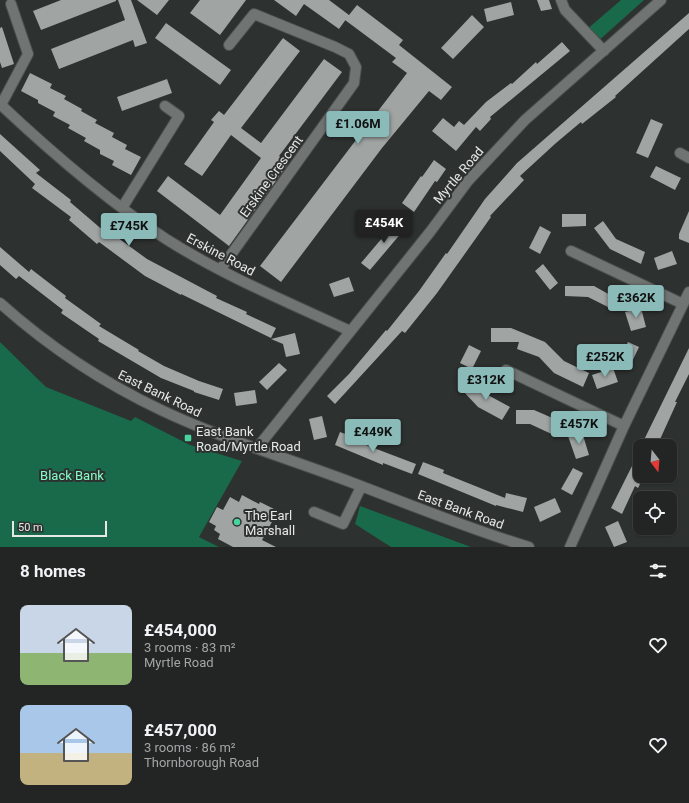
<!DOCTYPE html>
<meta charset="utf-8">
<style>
:root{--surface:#222523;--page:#2e3130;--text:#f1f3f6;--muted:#a2a5a6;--line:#3f4241;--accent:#8bbbb9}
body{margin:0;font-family:Roboto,sans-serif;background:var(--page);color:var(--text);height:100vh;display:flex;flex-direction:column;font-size:15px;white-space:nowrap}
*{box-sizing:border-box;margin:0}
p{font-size:13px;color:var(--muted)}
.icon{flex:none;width:22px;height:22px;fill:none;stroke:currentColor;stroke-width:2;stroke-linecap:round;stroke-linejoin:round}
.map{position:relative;height:547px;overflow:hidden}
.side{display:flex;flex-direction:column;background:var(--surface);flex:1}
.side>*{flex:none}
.needle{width:26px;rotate:164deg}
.fabs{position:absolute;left:633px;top:439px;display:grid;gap:8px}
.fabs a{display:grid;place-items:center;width:44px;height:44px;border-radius:8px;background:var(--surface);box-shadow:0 1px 3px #0004,0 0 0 1px var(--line);font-size:20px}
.scale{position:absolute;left:12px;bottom:10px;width:95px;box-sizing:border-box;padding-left:4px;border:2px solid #e6e8e7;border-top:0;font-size:11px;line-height:14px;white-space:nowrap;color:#e6e8e7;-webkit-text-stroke:3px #2d312f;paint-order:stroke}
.price{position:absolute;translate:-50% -34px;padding:0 9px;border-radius:4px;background:var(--accent);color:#111;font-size:13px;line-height:26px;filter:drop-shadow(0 1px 2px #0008)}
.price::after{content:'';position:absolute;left:50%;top:24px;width:12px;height:9px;margin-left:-6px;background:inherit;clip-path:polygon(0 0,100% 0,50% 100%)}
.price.active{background:#222;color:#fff}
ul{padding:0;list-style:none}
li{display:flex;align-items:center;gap:12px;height:100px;padding:0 20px}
li span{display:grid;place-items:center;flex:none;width:112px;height:80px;border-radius:8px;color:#555}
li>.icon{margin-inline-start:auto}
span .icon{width:48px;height:48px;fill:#fffc;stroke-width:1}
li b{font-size:17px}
h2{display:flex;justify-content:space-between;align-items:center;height:48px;padding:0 20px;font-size:17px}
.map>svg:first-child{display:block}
.green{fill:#19694b}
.building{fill:#a0a5a3}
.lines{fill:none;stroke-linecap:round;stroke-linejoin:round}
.minor-casing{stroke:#4b4f4d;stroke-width:12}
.minor{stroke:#707472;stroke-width:10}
.poi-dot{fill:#48d49d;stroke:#2d312f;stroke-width:1.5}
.labels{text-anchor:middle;stroke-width:4;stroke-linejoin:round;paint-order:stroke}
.street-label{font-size:13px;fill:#e6e8e7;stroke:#2d312f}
.poi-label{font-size:13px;fill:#e6e8e7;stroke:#2d312f;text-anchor:start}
.park-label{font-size:13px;fill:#85fdc8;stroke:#2d312f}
</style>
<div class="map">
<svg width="689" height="547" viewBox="0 0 689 547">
<rect width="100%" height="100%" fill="#2d312f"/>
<path class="green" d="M 621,0 L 644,0 L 596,43 L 585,31 Z
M 0,342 L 46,387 L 131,421 L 135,417 L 190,445 L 242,461 L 199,537 L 219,547 L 0,547 Z
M 360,506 L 471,547 L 391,547 L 355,524 Z"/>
<path class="building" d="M 61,0 L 116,0 L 116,1 L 41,30 L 33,11 Z
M 118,0 L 131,0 L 147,43 L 135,47 L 133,40 L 59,69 L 51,49 L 125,20 Z
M 137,0 L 169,0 L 157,15 Z
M 200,0 L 246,0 L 220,35 L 190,13 Z
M 274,0 L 329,0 L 349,15 L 339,29 L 304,4 L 296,16 Z
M 537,0 L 549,0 L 552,9 L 541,11 Z
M 511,2 L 514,15 L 487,22 L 484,9 Z
M 357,5 L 403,40 L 399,45 L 452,87 L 441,100 L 429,91 L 382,148 L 281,282 L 260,266 L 407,73 L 392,62 L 396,58 L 345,20 Z
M 689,13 L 689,29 L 615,96 L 616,97 L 582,124 L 581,122 L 556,143 L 520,176 L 524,180 L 490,216 L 491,217 L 437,293 L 405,333 L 402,331 L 335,404 L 327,396 L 349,374 L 386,330 L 387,331 L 419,291 L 446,253 L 447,254 L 485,199 L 517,163 Z
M 472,15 L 484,27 L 453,59 L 441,48 Z
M 166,23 L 231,70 L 220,85 L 155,38 Z
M 2,27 L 14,64 L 2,68 L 0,62 L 0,28 Z
M 283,38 L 300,51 L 241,128 L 261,143 L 324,59 L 342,72 L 279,156 L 288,164 L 229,246 L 157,191 L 168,176 L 220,215 L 261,158 L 231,135 L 202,176 L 184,164 L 214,122 L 211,120 L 219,111 L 224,115 Z
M 562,42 L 570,51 L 490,117 L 491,119 L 480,131 L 476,127 L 456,151 L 432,131 L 443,118 L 454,127 L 459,121 L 464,125 L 486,102 L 511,83 L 512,84 L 536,62 L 537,64 Z
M 30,73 L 52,84 L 50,88 L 66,96 L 64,99 L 82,109 L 81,111 L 97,120 L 95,123 L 114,133 L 112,137 L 127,145 L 125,149 L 141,157 L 131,175 L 112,165 L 114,161 L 100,154 L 100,150 L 84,141 L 86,138 L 68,128 L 70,125 L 53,116 L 55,112 L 38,103 L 38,100 L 21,91 Z
M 167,79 L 172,93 L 122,111 L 117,97 Z
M 651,119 L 663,124 L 648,158 L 636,153 Z
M 0,134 L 40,170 L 36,173 L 71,200 L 70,202 L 112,238 L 114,235 L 147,259 L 217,296 L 216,298 L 247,312 L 246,314 L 276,328 L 271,338 L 181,294 L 181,295 L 145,276 L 99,242 L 97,244 L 69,220 L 71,217 L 32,188 L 35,184 L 0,151 Z
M 434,160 L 446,169 L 437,182 L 435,181 L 414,212 L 402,203 L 421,176 L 422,177 Z
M 656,166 L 681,178 L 675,190 L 650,177 Z
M 689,211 L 689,243 L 679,239 L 679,234 Z
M 562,214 L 586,214 L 586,226 L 562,227 Z
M 399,218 L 408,225 L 370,270 L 361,263 Z
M 603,221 L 616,239 L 645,252 L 641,264 L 610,249 L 594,228 Z
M 540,226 L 551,232 L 540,254 L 529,248 Z
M 0,247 L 29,272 L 31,269 L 66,296 L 65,298 L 101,324 L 99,326 L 139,350 L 138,351 L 164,366 L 199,381 L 223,389 L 219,400 L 194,392 L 194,391 L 161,378 L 98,341 L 99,339 L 61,313 L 63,310 L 19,276 L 16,279 L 0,265 Z
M 672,251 L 677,264 L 658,270 L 654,258 Z
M 543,264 L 558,283 L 550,290 L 535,271 Z
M 349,277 L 354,291 L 334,297 L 329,284 Z
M 565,286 L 594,286 L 621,301 L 616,311 L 588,297 L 565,296 Z
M 641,308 L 646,327 L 631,331 L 625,312 Z
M 491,328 L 511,328 L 545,342 L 564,361 L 589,373 L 583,387 L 554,373 L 539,357 L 517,349 L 519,342 L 491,342 Z
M 295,333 L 300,354 L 286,357 L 283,344 L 271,339 Z
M 628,342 L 639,347 L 628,370 L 617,364 Z
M 469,345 L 481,351 L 472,369 L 460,363 Z
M 689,348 L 689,374 L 675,402 L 677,402 L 657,446 L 641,446 Z
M 279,363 L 287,370 L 267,390 L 259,382 Z
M 613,368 L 618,382 L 597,389 L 592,375 Z
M 474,381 L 486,394 L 510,407 L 502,420 L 478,407 L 463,391 Z
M 255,390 L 257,403 L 236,406 L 234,393 Z
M 516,410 L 534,410 L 564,423 L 558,437 L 530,424 L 516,424 Z
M 322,416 L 327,437 L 314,440 L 309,419 Z
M 340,432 L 359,439 L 358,442 L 416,464 L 412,474 L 383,463 L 383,465 L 335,445 Z
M 582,432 L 589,455 L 576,459 L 568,436 Z
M 640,450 L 640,476 L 644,476 L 638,488 L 635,486 L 622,514 L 611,508 Z
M 423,462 L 444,470 L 443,473 L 505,498 L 506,493 L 527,498 L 523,512 L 496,505 L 496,506 L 418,474 Z
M 573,468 L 583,473 L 572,495 L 561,489 Z
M 242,495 L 259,504 L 260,502 L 278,511 L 262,540 L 276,547 L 233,547 L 218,539 L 220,534 L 214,530 L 216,526 L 209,522 L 217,507 L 223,510 L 230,497 L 239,502 Z
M 555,498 L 561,512 L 540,522 L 534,507 Z
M 618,521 L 627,542 L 614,547 L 605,527 Z"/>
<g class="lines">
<g class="minor-casing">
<path id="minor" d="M 561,0 L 565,10 L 604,51
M 0,104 C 52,153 106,200 166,239 C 224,276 288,302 350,331
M 1,105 L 28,54 L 11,4
M 680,153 L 689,158
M 122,208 L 179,116 L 165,106
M 571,251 L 683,304
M 220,270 L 354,83 L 356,67 L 349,54 L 335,47 L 254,14 L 229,45
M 0,303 C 48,346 102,382 161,410 C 222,439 290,459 353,483 C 411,505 469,529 529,547
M 506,370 L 624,426
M 257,448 L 430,232 L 468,181 L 525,120 L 661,0
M 314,512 L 343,524 L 361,487
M 570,547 L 624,426 L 689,292"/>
</g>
<use href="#minor" class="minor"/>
</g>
<g class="poi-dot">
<rect x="184" y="434" width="8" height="8" rx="2"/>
<circle cx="237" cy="522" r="4"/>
</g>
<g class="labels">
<g class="street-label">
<text transform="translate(458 175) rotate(-50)" y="5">Myrtle Road</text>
<text transform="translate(271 176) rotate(-54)" y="5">Erskine Crescent</text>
<text transform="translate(221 254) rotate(28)" y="5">Erskine Road</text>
<text transform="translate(160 393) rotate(26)" y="5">East Bank Road</text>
<text transform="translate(461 509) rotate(20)" y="5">East Bank Road</text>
</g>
<g class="poi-label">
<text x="196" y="436">East Bank<tspan x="196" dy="15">Road/Myrtle Road</tspan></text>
<text x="245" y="520">The Earl<tspan x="245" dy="15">Marshall</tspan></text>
</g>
<g class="park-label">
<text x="72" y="480">Black Bank</text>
</g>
</g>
</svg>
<div class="fabs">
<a><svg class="needle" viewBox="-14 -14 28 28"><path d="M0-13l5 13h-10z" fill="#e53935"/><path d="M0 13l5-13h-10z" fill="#a2a5a6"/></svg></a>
<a><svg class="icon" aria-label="locate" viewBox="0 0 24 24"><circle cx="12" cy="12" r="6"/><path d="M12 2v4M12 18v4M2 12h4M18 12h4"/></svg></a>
</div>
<div class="scale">50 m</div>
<b class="price" style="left:358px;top:145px">£1.06M</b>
<b class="price active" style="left:384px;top:244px">£454K</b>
<b class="price" style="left:129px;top:247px">£745K</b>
<b class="price" style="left:636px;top:319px">£362K</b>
<b class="price" style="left:605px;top:378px">£252K</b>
<b class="price" style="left:486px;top:401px">£312K</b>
<b class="price" style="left:579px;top:445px">£457K</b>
<b class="price" style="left:373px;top:453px">£449K</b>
</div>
<section class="side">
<h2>8 homes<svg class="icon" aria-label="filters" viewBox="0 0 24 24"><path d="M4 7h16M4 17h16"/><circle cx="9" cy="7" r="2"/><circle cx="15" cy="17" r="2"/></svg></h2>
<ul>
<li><span style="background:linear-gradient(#c9d6e8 60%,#8fb573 0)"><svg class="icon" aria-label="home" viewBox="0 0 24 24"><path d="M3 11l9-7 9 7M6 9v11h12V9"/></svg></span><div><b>£454,000</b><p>3 rooms · 83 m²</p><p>Myrtle Road</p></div><svg class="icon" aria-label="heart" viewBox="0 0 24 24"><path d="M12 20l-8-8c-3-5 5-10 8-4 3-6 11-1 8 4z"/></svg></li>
<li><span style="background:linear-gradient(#a9c7e8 60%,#c2b280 0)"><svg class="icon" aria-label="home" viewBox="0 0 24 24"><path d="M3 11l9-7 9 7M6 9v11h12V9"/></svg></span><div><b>£457,000</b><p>3 rooms · 86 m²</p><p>Thornborough Road</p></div><svg class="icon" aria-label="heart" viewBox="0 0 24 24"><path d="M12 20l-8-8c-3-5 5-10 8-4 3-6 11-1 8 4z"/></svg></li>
</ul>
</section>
